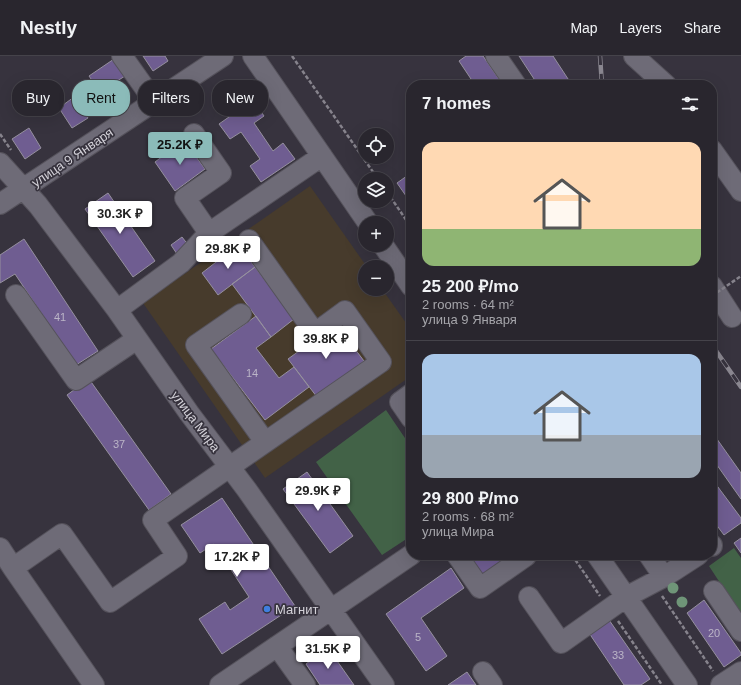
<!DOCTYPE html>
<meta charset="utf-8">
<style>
:root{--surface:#29262e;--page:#35323a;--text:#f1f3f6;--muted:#a5a5aa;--line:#45434a;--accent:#8bbbb9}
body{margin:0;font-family:Arial,sans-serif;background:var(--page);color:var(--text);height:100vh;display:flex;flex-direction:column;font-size:15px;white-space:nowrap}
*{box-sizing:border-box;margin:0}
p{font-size:13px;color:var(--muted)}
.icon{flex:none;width:22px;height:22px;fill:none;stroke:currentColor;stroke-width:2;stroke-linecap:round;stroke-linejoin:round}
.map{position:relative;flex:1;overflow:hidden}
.side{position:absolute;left:406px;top:24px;width:311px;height:480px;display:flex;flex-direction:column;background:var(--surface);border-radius:16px;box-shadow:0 4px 16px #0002,0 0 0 1px var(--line)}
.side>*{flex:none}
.hud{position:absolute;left:12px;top:24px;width:334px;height:36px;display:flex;gap:8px}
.tools{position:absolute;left:358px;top:72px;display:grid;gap:8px}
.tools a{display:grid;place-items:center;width:36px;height:36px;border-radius:50%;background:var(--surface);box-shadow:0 4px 16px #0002,0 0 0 1px var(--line);font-size:20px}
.price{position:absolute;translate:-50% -34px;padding:0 9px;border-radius:4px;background:#fff;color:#222;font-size:13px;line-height:26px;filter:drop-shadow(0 1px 2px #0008)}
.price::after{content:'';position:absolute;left:50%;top:24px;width:12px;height:9px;margin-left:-6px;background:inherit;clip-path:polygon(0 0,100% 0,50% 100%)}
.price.selected{background:var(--accent);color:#111}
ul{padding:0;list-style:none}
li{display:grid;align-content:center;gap:8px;height:212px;padding:0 16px}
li+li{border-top:1px solid var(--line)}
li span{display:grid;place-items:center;height:124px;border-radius:12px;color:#555}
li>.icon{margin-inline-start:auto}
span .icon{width:72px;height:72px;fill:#fffc;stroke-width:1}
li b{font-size:17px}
h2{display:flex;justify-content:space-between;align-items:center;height:48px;padding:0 16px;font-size:17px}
.tag{padding:0 14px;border-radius:16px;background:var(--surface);box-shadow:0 4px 16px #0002,0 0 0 1px var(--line);font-size:14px;line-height:36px}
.tag.selected{background:var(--accent);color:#111}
header{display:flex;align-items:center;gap:24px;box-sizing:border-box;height:56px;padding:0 20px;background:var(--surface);border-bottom:1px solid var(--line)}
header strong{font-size:19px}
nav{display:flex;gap:22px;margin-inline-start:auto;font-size:14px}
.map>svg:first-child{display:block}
.education{fill:#473b2c}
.green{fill:#426247}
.building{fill:#6f5d91;stroke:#95909e}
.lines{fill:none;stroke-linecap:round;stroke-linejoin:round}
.minor-casing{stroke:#55525b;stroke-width:22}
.path{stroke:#86838c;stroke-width:2.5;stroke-dasharray:4 2;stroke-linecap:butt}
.minor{stroke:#6e6b77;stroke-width:20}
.rail-casing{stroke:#8a8790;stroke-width:4.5}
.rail{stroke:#37333e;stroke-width:3;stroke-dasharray:9;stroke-linecap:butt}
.path-bridge{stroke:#86838c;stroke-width:2.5;stroke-dasharray:4 2;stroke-linecap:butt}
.tree{fill:#6f9578}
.shop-dot{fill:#3f7fe0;stroke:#37333e;stroke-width:1.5}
.labels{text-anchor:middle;stroke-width:3.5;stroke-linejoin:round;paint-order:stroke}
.number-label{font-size:11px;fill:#bbb5c7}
.street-label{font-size:13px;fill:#d4d2d9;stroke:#37333e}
.poi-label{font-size:13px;fill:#d4d2d9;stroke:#37333e;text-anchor:start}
</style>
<header>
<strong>Nestly</strong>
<nav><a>Map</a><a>Layers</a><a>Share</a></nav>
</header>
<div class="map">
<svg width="741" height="629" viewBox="0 0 741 629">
<rect width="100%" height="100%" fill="#37333e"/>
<path class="education" d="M 310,130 L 367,211 L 365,211 L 365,233 L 382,233 L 411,274 L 411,320 L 265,422 L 143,247 Z"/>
<path class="green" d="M 386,354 L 411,391 L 411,480 L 382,499 L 316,406 Z
M 734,492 L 741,502 L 741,559 L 709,510 Z"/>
<path class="building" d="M 143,0 L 165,0 L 168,5 L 153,15 Z
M 466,0 L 483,0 L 503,29 L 475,29 L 459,5 Z
M 519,0 L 553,0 L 572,29 L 538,29 Z
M 114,3 L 125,20 L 100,36 L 89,20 Z
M 74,41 L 88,62 L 72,72 L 59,52 Z
M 253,44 L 264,60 L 254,67 L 273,95 L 283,87 L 295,103 L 261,126 L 250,110 L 260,103 L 241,76 L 230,83 L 219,68 Z
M 29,72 L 41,92 L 25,103 L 12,83 Z
M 184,84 L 205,113 L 175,135 L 155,106 Z
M 411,117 L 411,147 L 397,127 Z
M 108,137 L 155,205 L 133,221 L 85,153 Z
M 182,181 L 189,190 L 177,198 L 171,189 Z
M 24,183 L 98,295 L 76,309 L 15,218 L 0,227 L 0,199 Z
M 238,189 L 255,211 L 218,239 L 202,217 Z
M 255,211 L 294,263 L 271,281 L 232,228 Z
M 256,260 L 271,281 L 256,292 L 279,322 L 294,311 L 309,331 L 265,364 L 211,293 Z
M 336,268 L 364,305 L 317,341 L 288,303 Z
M 89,323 L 171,438 L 149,454 L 67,339 Z
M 712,376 L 741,417 L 741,443 L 712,402 Z
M 307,416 L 353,480 L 330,497 L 283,433 Z
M 712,423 L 741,462 L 741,467 L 724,479 L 712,463 Z
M 222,442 L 295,550 L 222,598 L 199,563 L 225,546 L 230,554 L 249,541 L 214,488 L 200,497 L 181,469 Z
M 741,482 L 741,497 L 734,487 Z
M 471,499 L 518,499 L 485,522 L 469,500 Z
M 451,512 L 464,532 L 421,562 L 447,600 L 426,615 L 386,558 Z
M 704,544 L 741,597 L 741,599 L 724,611 L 687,557 Z
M 607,561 L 650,623 L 641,629 L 624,629 L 587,574 Z
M 328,592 L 354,629 L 320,629 L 306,608 Z
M 467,616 L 476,629 L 448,629 Z"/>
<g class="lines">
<g class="minor-casing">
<path id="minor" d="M 122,0 L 154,45
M 253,0 L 368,167
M 496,0 L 516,29
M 634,0 L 666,29
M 194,78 L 221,117 L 185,142 L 209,177 L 322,100
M 712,94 L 741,135
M 0,107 L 38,149 L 117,254 L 189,357 L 247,434 L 384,629
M 0,148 L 223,0
M 383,189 L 411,230
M 712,230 L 732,261
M 16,239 L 76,324 L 137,283
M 117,254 L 181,207 L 209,177
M 241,258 L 196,289 L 265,386
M 411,338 L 400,346 L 411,362
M 712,489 L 712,490
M 0,492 L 13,512
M 457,499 L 480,532 L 526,500
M 597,499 L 687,629
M 664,521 L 698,499
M 714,535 L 741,575
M 529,541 L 561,587 L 626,541 L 664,521 L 649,499
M 277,590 L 305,629
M 483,616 L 492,629
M 94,629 L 13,512 L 62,478 L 110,546 L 177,500 L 153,464 L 381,306 L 345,255 L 315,277 L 249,184
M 220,629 L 411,499
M 721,629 L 741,616"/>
</g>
<path class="path" d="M 292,0 L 378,123
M 0,78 L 11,94
M 387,136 L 411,171
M 572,499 L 600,540
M 662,540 L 713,615
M 618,565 L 662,629"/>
<use href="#minor" class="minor"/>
<g class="rail-casing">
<path id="rail" d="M 600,0 L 602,29
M 712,289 L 741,331"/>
</g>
<use href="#rail" class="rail"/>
<path class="path-bridge" d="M 712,240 L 741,220"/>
</g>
<g class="tree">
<circle cx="673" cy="532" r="5.5"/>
<circle cx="682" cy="546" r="5.5"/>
</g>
<circle class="shop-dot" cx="267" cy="553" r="4"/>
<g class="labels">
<g class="number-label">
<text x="60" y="265">41</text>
<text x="252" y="321">14</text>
<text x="119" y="392">37</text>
<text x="714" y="581">20</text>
<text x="418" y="585">5</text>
<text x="618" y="603">33</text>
</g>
<g class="street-label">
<text transform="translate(72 101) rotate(-34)" y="5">улица 9 Января</text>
<text transform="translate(196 365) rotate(53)" y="5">улица Мира</text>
</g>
<g class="poi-label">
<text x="275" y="558">Магнит</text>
</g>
</g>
</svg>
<div class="tools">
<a><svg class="icon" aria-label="locate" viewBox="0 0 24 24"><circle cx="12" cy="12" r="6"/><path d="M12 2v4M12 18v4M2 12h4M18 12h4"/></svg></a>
<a><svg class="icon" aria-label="layers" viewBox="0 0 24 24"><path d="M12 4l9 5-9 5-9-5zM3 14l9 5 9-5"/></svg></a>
<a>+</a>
<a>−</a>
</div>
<b class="price selected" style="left:180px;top:110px">25.2K ₽</b>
<b class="price" style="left:120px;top:179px">30.3K ₽</b>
<b class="price" style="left:228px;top:214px">29.8K ₽</b>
<b class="price" style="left:326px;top:304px">39.8K ₽</b>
<b class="price" style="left:318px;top:456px">29.9K ₽</b>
<b class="price" style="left:237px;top:522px">17.2K ₽</b>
<b class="price" style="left:328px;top:614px">31.5K ₽</b>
<div class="hud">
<a class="tag">Buy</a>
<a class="tag selected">Rent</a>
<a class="tag">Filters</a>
<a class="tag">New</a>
</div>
<section class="side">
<h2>7 homes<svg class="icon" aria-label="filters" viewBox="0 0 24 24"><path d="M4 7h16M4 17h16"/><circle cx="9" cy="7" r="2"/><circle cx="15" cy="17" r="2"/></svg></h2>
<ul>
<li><span style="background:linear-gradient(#ffd9b3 70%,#8fb573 0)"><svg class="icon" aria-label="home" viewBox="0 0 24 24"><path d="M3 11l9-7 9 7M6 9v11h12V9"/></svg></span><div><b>25 200 ₽/mo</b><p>2 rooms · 64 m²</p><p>улица 9 Января</p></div></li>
<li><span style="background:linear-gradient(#a9c7e8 65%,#9aa5b1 0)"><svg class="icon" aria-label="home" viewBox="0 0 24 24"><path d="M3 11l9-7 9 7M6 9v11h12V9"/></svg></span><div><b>29 800 ₽/mo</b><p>2 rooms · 68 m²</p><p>улица Мира</p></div></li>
</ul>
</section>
</div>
